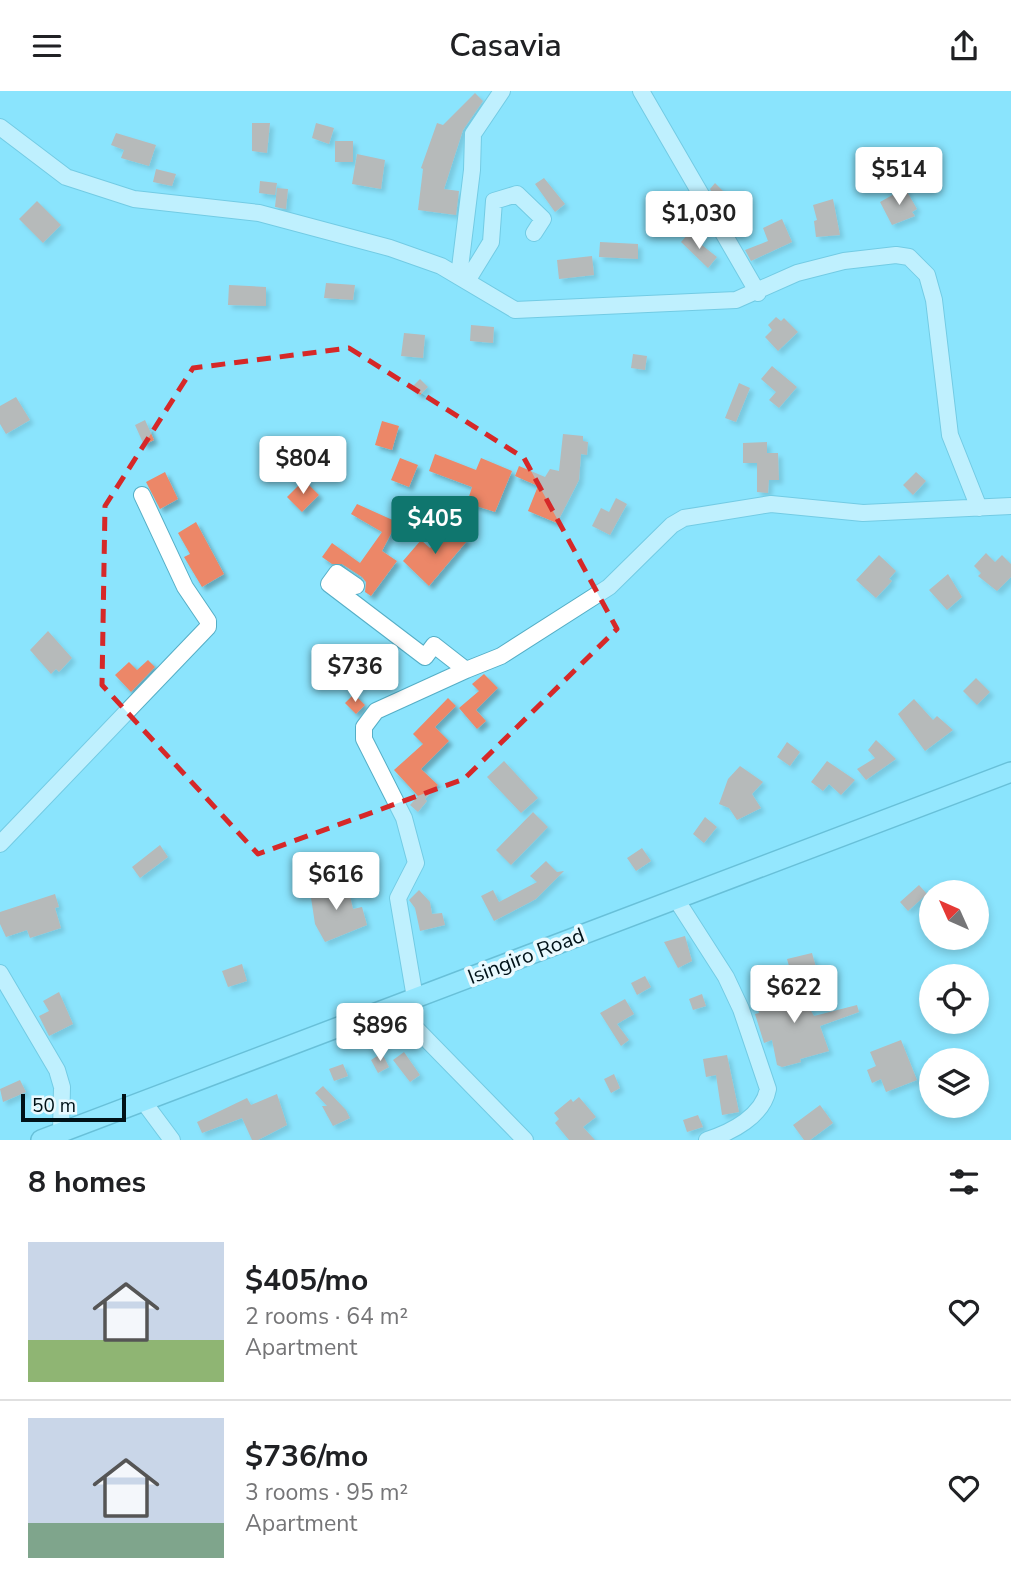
<!DOCTYPE html>
<meta charset="utf-8">
<style>
:root{--surface:#fff;--page:#f6f6f6;--text:#202124;--muted:#757577;--line:#e0e0e0;--accent:#0f766e}
body{margin:0;font-family:"Nunito Sans",sans-serif;background:var(--page);color:var(--text);height:100vh;display:flex;flex-direction:column;font-size:26px;white-space:nowrap}
*{box-sizing:border-box;margin:0}
p{font-size:23px;color:var(--muted)}
.icon{flex:none;width:38px;height:38px;fill:none;stroke:currentColor;stroke-width:2;stroke-linecap:round;stroke-linejoin:round}
.map{position:relative;height:1049px;overflow:hidden}
.details{display:flex;flex-direction:column;background:var(--surface);flex:1}
.details>*{flex:none}
.needle{width:46px;rotate:315deg}
.tools{position:absolute;left:919px;top:789px;display:grid;gap:14px}
.tools a{display:grid;place-items:center;width:70px;height:70px;border-radius:50%;background:var(--surface);box-shadow:0 4px 10px #0003;font-size:35px}
.scale{position:absolute;left:21px;bottom:18px;width:105px;box-sizing:border-box;padding-left:7px;border:4px solid #001218;border-top:0;font-size:19px;line-height:24px;white-space:nowrap;color:#001218;-webkit-text-stroke:5px #e9f9fe;paint-order:stroke}
.price{position:absolute;translate:-50% -60px;padding:0 16px;border-radius:7px;background:#fff;color:#222;font-size:23px;line-height:46px;filter:drop-shadow(0 2px 4px #0008)}
.price::after{content:'';position:absolute;left:50%;top:42px;width:21px;height:16px;margin-left:-10px;background:inherit;clip-path:polygon(0 0,100% 0,50% 100%)}
.price.selected{background:var(--accent);color:#fff}
ul{padding:0;list-style:none}
li{display:flex;align-items:center;gap:21px;height:175px;padding:0 28px}
li+li{border-top:2px solid var(--line)}
li span{display:grid;place-items:center;flex:none;width:196px;height:140px;border-radius:0px;color:#555}
li>.icon{margin-inline-start:auto}
span .icon{width:84px;height:84px;fill:#fffc;stroke-width:1}
li b{font-size:30px}
h2{display:flex;justify-content:space-between;align-items:center;height:84px;padding:0 28px;font-size:30px}
header{display:flex;justify-content:space-between;align-items:center;height:91px;padding:0 28px;background:var(--surface);font-size:32px;font-weight:600}
.map>svg:first-child{display:block}
.building{fill:#ec8768;filter:url(#shadow)}
.lines{fill:none;stroke-linecap:round;stroke-linejoin:round}
.minor-casing{stroke:#55aec6;stroke-width:18}
.major-casing{stroke:#3f96ad;stroke-width:22}
.minor{stroke:#fff;stroke-width:16}
.major{stroke:#a0ebfe;stroke-width:19}
.marked{fill:none;stroke:#d62828;stroke-width:5;stroke-dasharray:14 9;stroke-linejoin:round}
.labels{text-anchor:middle;stroke-width:7;stroke-linejoin:round;paint-order:stroke}
.street-label{font-size:21px;fill:#001218;stroke:#e9f9fe}
</style>
<header><svg class="icon" aria-label="menu" viewBox="0 0 24 24"><path d="M4 6h16M4 12h16M4 18h16"/></svg>Casavia<svg class="icon" aria-label="share" viewBox="0 0 24 24"><path d="M12 15V3M7 8l5-5 5 5M5 13v7h14v-7"/></svg></header>
<div class="map">
<svg width="1011" height="1049" viewBox="0 0 1011 1049">
<defs>
<filter id="shadow"><feDropShadow dx="4" dy="4" stdDeviation="2" flood-color="#0004"/></filter>
</defs>
<rect width="100%" height="100%" fill="#8be4fd"/>
<path class="building" d="M 475,2 L 483,10 L 463,39 L 444,98 L 459,100 L 456,124 L 418,119 L 423,78 L 421,77 L 437,32 L 443,34 Z
M 252,32 L 270,32 L 267,62 L 252,60 Z
M 316,32 L 334,37 L 329,53 L 312,47 Z
M 116,42 L 156,54 L 149,75 L 121,67 L 124,59 L 111,54 Z
M 335,50 L 353,50 L 353,71 L 335,71 Z
M 357,63 L 385,69 L 381,98 L 352,93 Z
M 156,78 L 176,83 L 172,95 L 153,91 Z
M 544,87 L 565,113 L 555,121 L 535,93 Z
M 260,90 L 277,92 L 275,104 L 259,102 Z
M 715,92 L 723,100 L 716,108 L 710,98 Z
M 277,97 L 288,98 L 286,118 L 275,116 Z
M 905,97 L 917,118 L 912,121 L 915,125 L 892,134 L 880,111 Z
M 833,108 L 840,144 L 816,146 L 814,130 L 817,129 L 813,114 Z
M 37,110 L 61,134 L 43,152 L 19,128 Z
M 782,128 L 792,151 L 751,170 L 745,159 L 768,150 L 763,137 Z
M 688,143 L 717,166 L 708,177 L 681,151 Z
M 600,151 L 638,153 L 638,168 L 599,166 Z
M 592,165 L 594,184 L 559,188 L 557,169 Z
M 326,192 L 355,194 L 353,209 L 324,207 Z
M 229,194 L 266,196 L 266,215 L 228,214 Z
M 776,226 L 781,230 L 784,227 L 798,241 L 778,260 L 765,246 L 772,239 L 768,234 Z
M 471,234 L 494,236 L 493,252 L 470,250 Z
M 404,242 L 425,244 L 423,267 L 401,265 Z
M 633,263 L 647,265 L 645,279 L 631,277 Z
M 772,275 L 797,296 L 779,317 L 769,309 L 776,301 L 761,288 Z
M 420,288 L 428,296 L 420,304 L 412,296 Z
M 739,292 L 750,297 L 736,331 L 725,327 Z
M 16,306 L 30,329 L 6,343 L 0,333 L 0,315 Z
M 145,329 L 154,349 L 144,354 L 135,334 Z
M 382,330 L 399,335 L 392,359 L 375,354 Z
M 563,343 L 583,345 L 583,350 L 588,351 L 587,364 L 581,363 L 579,389 L 557,432 L 528,420 L 538,395 L 515,385 L 519,375 L 545,386 L 550,378 L 559,380 Z
M 275,349 L 294,356 L 288,373 L 268,365 Z
M 767,351 L 767,362 L 778,362 L 779,389 L 769,389 L 768,402 L 757,401 L 757,372 L 743,372 L 743,352 Z
M 435,363 L 476,379 L 481,367 L 512,380 L 495,421 L 467,412 L 472,396 L 429,380 Z
M 400,367 L 418,374 L 409,396 L 391,389 Z
M 165,381 L 178,408 L 160,418 L 146,391 Z
M 916,381 L 926,390 L 913,404 L 903,394 Z
M 304,389 L 319,404 L 302,421 L 287,406 Z
M 616,407 L 627,413 L 610,444 L 592,435 L 601,417 L 609,421 Z
M 357,413 L 397,431 L 382,460 L 397,470 L 371,505 L 365,501 L 366,491 L 362,486 L 342,473 L 332,473 L 322,466 L 332,452 L 360,472 L 382,441 L 351,423 Z
M 196,431 L 224,483 L 202,496 L 184,466 L 190,463 L 178,442 Z
M 450,435 L 467,450 L 429,495 L 403,470 L 421,449 L 430,457 Z
M 986,462 L 995,471 L 1002,464 L 1011,473 L 1011,486 L 997,500 L 978,485 L 981,482 L 974,475 Z
M 879,464 L 896,480 L 889,488 L 892,490 L 876,507 L 856,489 Z
M 948,483 L 962,506 L 947,519 L 929,499 Z
M 48,540 L 72,567 L 59,581 L 56,578 L 51,583 L 30,559 Z
M 148,569 L 155,576 L 131,601 L 115,584 L 129,571 L 137,579 Z
M 484,583 L 498,597 L 476,619 L 486,630 L 477,638 L 459,617 L 479,600 L 472,593 Z
M 976,587 L 990,601 L 977,614 L 963,600 Z
M 354,603 L 365,614 L 356,623 L 345,612 Z
M 448,607 L 456,615 L 435,636 L 449,650 L 421,678 L 438,694 L 425,708 L 427,710 L 418,721 L 410,714 L 418,705 L 394,679 L 423,653 L 413,643 Z
M 914,608 L 933,629 L 937,625 L 953,639 L 925,660 L 898,623 Z
M 876,649 L 896,668 L 866,689 L 857,678 L 875,667 L 868,659 Z
M 787,651 L 800,661 L 790,675 L 777,666 Z
M 504,670 L 538,707 L 521,722 L 487,686 Z
M 827,670 L 855,689 L 841,704 L 829,693 L 823,700 L 811,691 Z
M 740,675 L 763,691 L 752,703 L 761,717 L 737,729 L 729,717 L 719,713 L 728,688 Z
M 533,721 L 548,736 L 511,774 L 496,759 Z
M 705,726 L 717,736 L 704,752 L 693,743 Z
M 160,754 L 168,766 L 140,787 L 132,776 Z
M 642,757 L 651,770 L 636,780 L 627,767 Z
M 546,770 L 557,781 L 564,780 L 536,808 L 494,830 L 481,805 L 493,799 L 499,811 L 537,791 L 530,785 Z
M 347,792 L 353,818 L 362,816 L 367,834 L 325,851 L 315,833 L 310,800 Z
M 919,794 L 927,803 L 908,820 L 900,811 Z
M 419,799 L 430,811 L 432,823 L 442,822 L 445,834 L 420,840 L 415,817 L 409,809 Z
M 55,803 L 59,816 L 55,817 L 61,837 L 30,847 L 27,839 L 6,846 L 0,833 L 0,821 Z
M 685,845 L 692,870 L 678,877 L 664,851 Z
M 812,862 L 816,876 L 791,882 L 787,868 Z
M 242,873 L 247,890 L 228,896 L 222,880 Z
M 645,885 L 651,896 L 637,904 L 631,892 Z
M 793,889 L 814,925 L 857,914 L 859,921 L 820,935 L 829,960 L 800,968 L 801,971 L 782,976 L 777,974 L 772,949 L 764,952 L 755,923 L 759,922 L 756,912 L 776,906 L 773,896 Z
M 59,901 L 73,933 L 49,945 L 39,925 L 49,920 L 43,910 Z
M 702,903 L 706,915 L 693,919 L 689,908 Z
M 625,908 L 634,923 L 617,933 L 629,949 L 621,955 L 600,922 Z
M 901,949 L 917,989 L 886,1001 L 881,988 L 872,992 L 867,979 L 876,975 L 870,961 Z
M 404,961 L 420,984 L 410,991 L 393,969 Z
M 382,962 L 389,976 L 378,982 L 371,969 Z
M 727,964 L 739,1021 L 722,1024 L 716,984 L 706,986 L 703,968 Z
M 343,973 L 348,985 L 334,990 L 329,978 Z
M 614,983 L 620,997 L 611,1002 L 604,988 Z
M 20,989 L 26,1001 L 3,1011 L 0,998 Z
M 323,995 L 346,1019 L 350,1027 L 333,1035 L 322,1015 L 327,1015 L 315,1002 Z
M 277,1003 L 287,1034 L 258,1049 L 252,1049 L 242,1027 L 202,1042 L 197,1031 L 247,1007 L 251,1014 Z
M 579,1006 L 596,1026 L 583,1036 L 595,1049 L 569,1049 L 555,1032 L 559,1028 L 554,1022 L 571,1008 L 573,1011 Z
M 820,1014 L 833,1032 L 810,1049 L 804,1049 L 793,1034 Z
M 698,1024 L 703,1036 L 687,1041 L 683,1029 Z"/>
<g class="lines">
<g class="minor-casing">
<path id="minor" d="M 641,0 L 758,202
M 0,36 L 66,86 L 134,108 L 259,122 L 390,157 L 441,175 L 515,219 L 736,209 L 797,182 L 844,170 L 896,164 L 909,166 L 927,184 L 934,209 L 950,344 L 979,417
M 459,185 L 472,79 L 473,43 L 502,0
M 467,190 L 491,151 L 494,110 L 517,103 L 543,128 L 534,142
M 356,495 L 337,482 L 329,493 L 425,566 L 434,554 L 466,579 L 501,565 L 609,496 L 672,434 L 684,427 L 771,413 L 863,422 L 1011,415
M 0,753 L 208,536 L 208,530 L 185,496 L 142,404
M 676,808 L 726,886 L 741,918 L 768,998 C 763,1025 732,1041 707,1049
M 0,882 L 57,979 L 62,996 L 61,1041
M 415,907 L 398,807 L 416,772 L 404,727 L 364,648 L 364,636 L 376,620 L 466,579
M 394,915 L 525,1049
M 143,1010 L 172,1049"/>
</g>
<g class="major-casing">
<path id="major" d="M 41,1049 L 1011,681"/>
</g>
<use href="#minor" class="minor"/>
<use href="#major" class="major"/>
</g>
<path d="M0 0H1011V1049H0ZM 349,257 L 524,367 L 617,538 L 464,688 L 258,763 L 102,594 L 105,415 L 193,277 Z" fill="#8be4fd" fill-opacity=".55" fill-rule="evenodd"/>
<path class="marked" d="M 349,257 L 524,367 L 617,538 L 464,688 L 258,763 L 102,594 L 105,415 L 193,277 Z"/>
<g class="labels">
<g class="street-label">
<text transform="translate(526 865) rotate(-21)" y="7">Isingiro Road</text>
</g>
</g>
</svg>
<div class="tools">
<a><svg class="needle" viewBox="-14 -14 28 28"><path d="M0-13l5 13h-10z" fill="#e53935"/><path d="M0 13l5-13h-10z" fill="#757577"/></svg></a>
<a><svg class="icon" aria-label="locate" viewBox="0 0 24 24"><circle cx="12" cy="12" r="6"/><path d="M12 2v4M12 18v4M2 12h4M18 12h4"/></svg></a>
<a><svg class="icon" aria-label="layers" viewBox="0 0 24 24"><path d="M12 4l9 5-9 5-9-5zM3 14l9 5 9-5"/></svg></a>
</div>
<div class="scale">50 m</div>
<b class="price" style="left:899px;top:116px">$514</b>
<b class="price" style="left:699px;top:160px">$1,030</b>
<b class="price" style="left:303px;top:405px">$804</b>
<b class="price selected" style="left:435px;top:465px">$405</b>
<b class="price" style="left:355px;top:613px">$736</b>
<b class="price" style="left:336px;top:821px">$616</b>
<b class="price" style="left:794px;top:934px">$622</b>
<b class="price" style="left:380px;top:972px">$896</b>
</div>
<section class="details">
<h2>8 homes<svg class="icon" aria-label="filters" viewBox="0 0 24 24"><path d="M4 7h16M4 17h16"/><circle cx="9" cy="7" r="2"/><circle cx="15" cy="17" r="2"/></svg></h2>
<ul>
<li><span style="background:linear-gradient(#c9d6e8 70%,#8fb573 0)"><svg class="icon" aria-label="home" viewBox="0 0 24 24"><path d="M3 11l9-7 9 7M6 9v11h12V9"/></svg></span><div><b>$405/mo</b><p>2 rooms · 64 m²</p><p>Apartment</p></div><svg class="icon" aria-label="heart" viewBox="0 0 24 24"><path d="M12 20l-8-8c-3-5 5-10 8-4 3-6 11-1 8 4z"/></svg></li>
<li><span style="background:linear-gradient(#c9d6e8 75%,#7fa58c 0)"><svg class="icon" aria-label="home" viewBox="0 0 24 24"><path d="M3 11l9-7 9 7M6 9v11h12V9"/></svg></span><div><b>$736/mo</b><p>3 rooms · 95 m²</p><p>Apartment</p></div><svg class="icon" aria-label="heart" viewBox="0 0 24 24"><path d="M12 20l-8-8c-3-5 5-10 8-4 3-6 11-1 8 4z"/></svg></li>
</ul>
</section>
